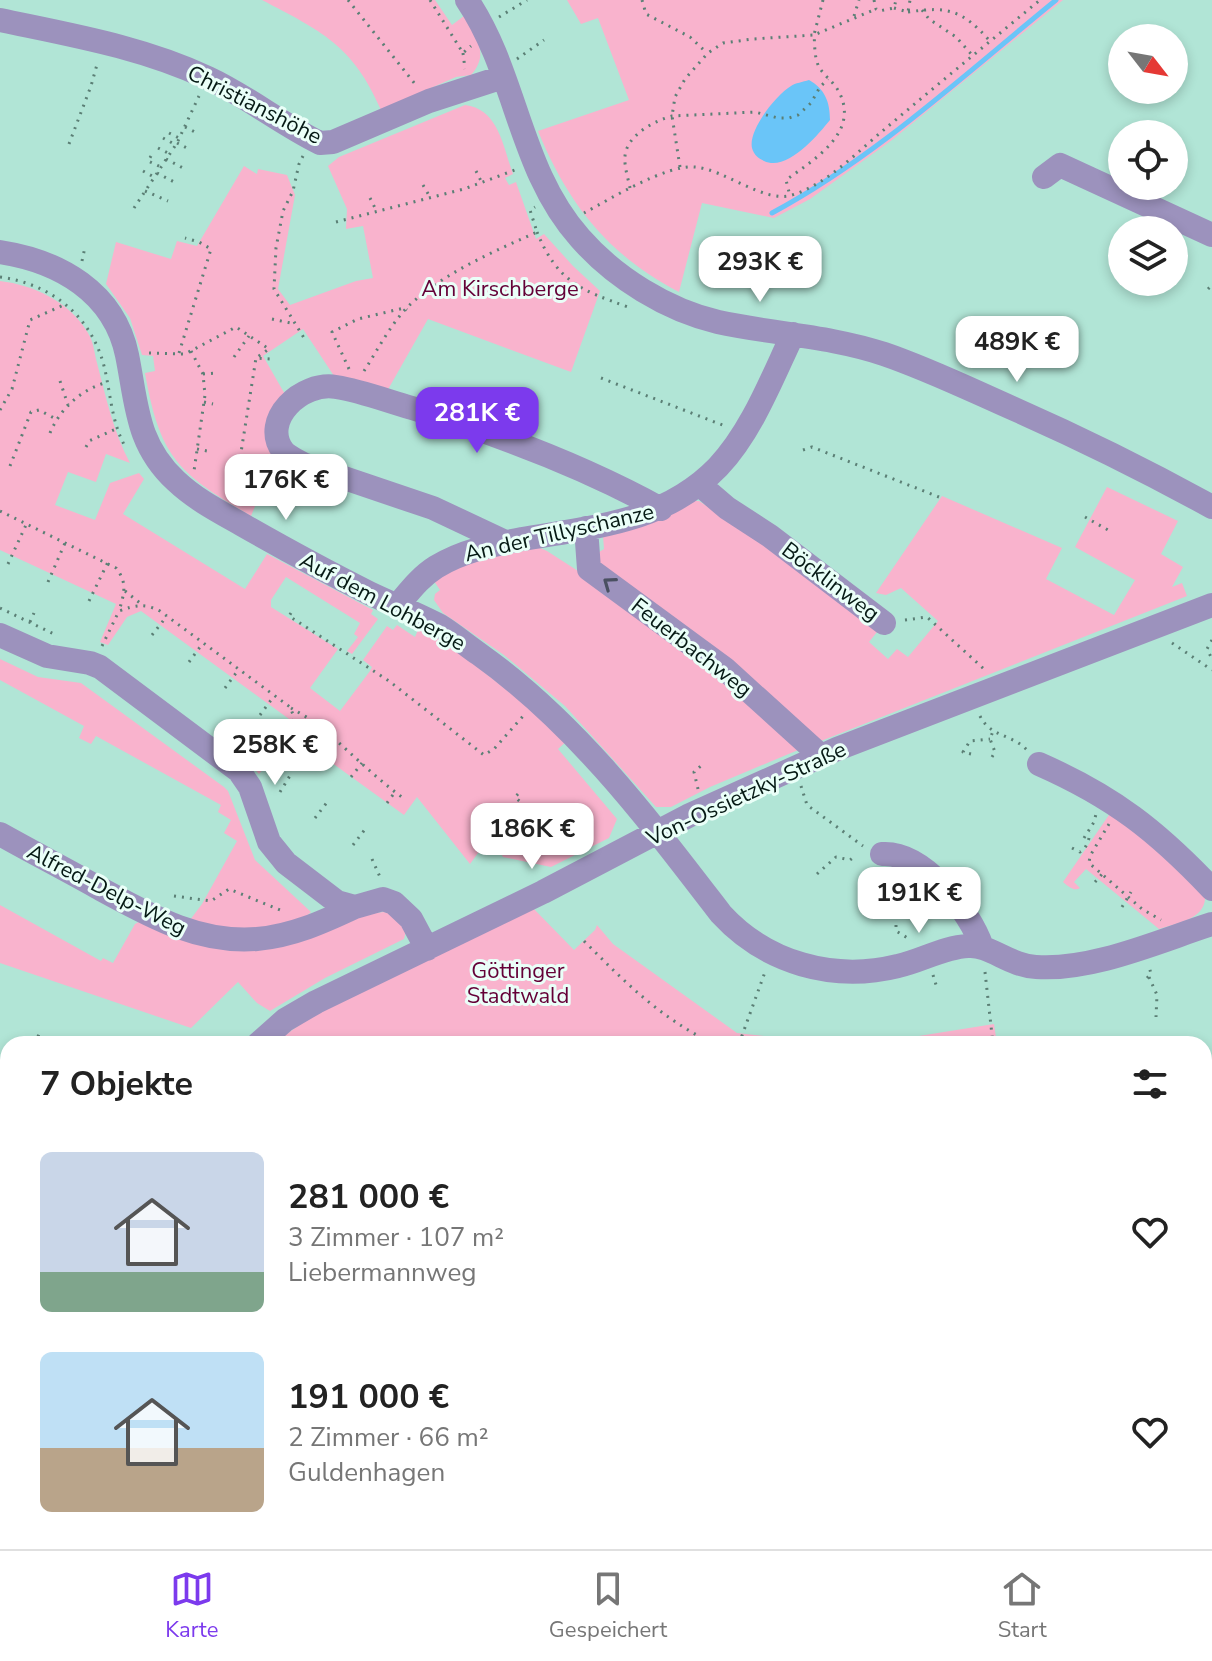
<!DOCTYPE html>
<html lang="de">
<meta charset="utf-8">
<style>
:root{--surface:#fff;--page:#f6f6f6;--text:#222;--muted:#767676;--line:#e0e0e0;--accent:#7c3aed}
body{margin:0;font-family:"Nunito Sans",sans-serif;background:var(--page);color:var(--text);height:100vh;display:flex;flex-direction:column;font-size:30px;white-space:nowrap}
*{box-sizing:border-box;margin:0}
p{font-size:26px;color:var(--muted)}
.icon{flex:none;width:44px;height:44px;fill:none;stroke:currentColor;stroke-width:2;stroke-linecap:round;stroke-linejoin:round}
.map{position:relative;flex:1;overflow:hidden}
.drawer{position:absolute;left:0px;top:1036px;width:1212px;height:514px;display:flex;flex-direction:column;background:var(--surface);border-radius:24px 24px 0 0;box-shadow:0 4px 12px #0003}
.drawer>*{flex:none}
.needle{width:52px;rotate:121deg}
.buttons{position:absolute;left:1108px;top:24px;display:grid;gap:16px}
.buttons a{display:grid;place-items:center;width:80px;height:80px;border-radius:50%;background:var(--surface);box-shadow:0 4px 12px #0003;font-size:40px}
.price{position:absolute;translate:-50% -68px;padding:0 18px;border-radius:16px;background:#fff;color:#222;font-size:26px;line-height:52px;filter:drop-shadow(0 2px 4px #0008)}
.price::after{content:'';position:absolute;left:50%;top:48px;width:24px;height:18px;margin-left:-12px;background:inherit;clip-path:polygon(0 0,100% 0,50% 100%)}
.price.on{background:var(--accent);color:#fff}
ul{padding:0;list-style:none}
li{display:flex;align-items:center;gap:24px;height:200px;padding:0 40px}
li span{display:grid;place-items:center;flex:none;width:224px;height:160px;border-radius:12px;color:#555}
li>.icon{margin-inline-start:auto}
span .icon{width:96px;height:96px;fill:#fffc;stroke-width:1}
li b{font-size:34px}
h2{display:flex;justify-content:space-between;align-items:center;height:96px;padding:0 40px;font-size:34px}
.dock{display:flex;justify-content:space-around;align-items:center;height:112px;border-top:2px solid var(--line);background:var(--surface);font-size:22px;color:var(--muted)}
.dock a{display:grid;justify-items:center;gap:4px}
.dock .on{color:var(--accent)}
.map>svg:first-child{display:block}
.green{fill:#f9b3cd}
.water{fill:#6ac5f8}
.lines{fill:none;stroke-linecap:round;stroke-linejoin:round}
.stream{stroke:#6ac5f8;stroke-width:5}
.path{stroke:#5b7f75;stroke-width:3;stroke-dasharray:2 6;stroke-linecap:butt}
.minor{stroke:#9c92bd;stroke-width:24}
.oneway{stroke:#4a5061}
.labels{text-anchor:middle;stroke-width:6;stroke-linejoin:round;paint-order:stroke}
.street-label{font-size:22px;fill:#061a15;stroke:#eafff8}
.park-label{font-size:22px;fill:#640037;stroke:#eafff8}
</style>
<div class="map">
<svg width="1212" height="1549" viewBox="0 0 1212 1549">
<rect width="100%" height="100%" fill="#b1e5d6"/>
<path class="green" d="M 262,0 L 435,0 L 452,25 L 464,16 C 476,37 490,54 471,75 L 456,77 L 381,110 C 353,45 321,31 262,0 Z
M 567,0 L 1063,0 L 892,140 L 810,199 L 774,218 L 702,203 L 679,292 C 608,255 568,204 538,131 L 629,100 L 598,18 L 581,24 Z
M 465,105 C 499,109 503,147 513,174 L 505,178 L 509,185 L 516,182 L 536,239 L 544,234 L 573,266 L 600,291 L 571,372 L 428,319 L 386,393 L 336,379 L 303,329 L 263,356 L 286,396 L 277,453 L 251,516 C 178,473 160,458 145,373 L 155,371 L 153,356 L 142,355 L 130,318 L 106,284 L 116,242 L 171,259 L 177,241 L 197,246 L 244,166 L 257,174 L 258,169 L 287,175 L 295,195 L 278,289 L 290,305 L 356,281 L 373,278 L 363,226 L 346,229 L 347,209 L 328,166 L 339,157 Z
M 0,281 C 34,285 70,302 88,333 C 94,343 94,352 97,363 C 106,397 113,431 130,463 L 106,454 L 96,482 L 68,472 L 55,505 L 95,520 L 110,483 L 139,473 L 144,479 L 123,514 L 245,589 L 267,554 L 373,610 L 371,614 L 378,619 L 352,654 L 347,651 L 358,637 L 354,634 L 360,623 L 286,577 L 271,600 L 271,607 L 338,649 L 310,688 L 340,711 L 370,671 L 372,667 L 363,660 L 387,626 L 393,630 L 397,625 L 415,637 L 420,625 L 436,634 L 569,739 L 558,749 L 617,819 L 609,838 L 551,867 L 503,857 L 496,845 L 478,853 L 470,864 L 417,797 L 404,815 L 292,734 L 259,774 L 239,752 L 244,745 L 262,756 L 289,719 L 141,611 L 127,617 L 108,645 L 100,642 L 116,604 L 0,550 Z
M 1107,487 L 1178,521 L 1161,554 L 1183,567 L 1172,587 L 1182,583 L 1187,596 L 821,741 L 597,567 L 596,554 L 604,549 L 603,536 L 690,501 L 699,501 L 774,550 L 877,632 L 869,642 L 888,659 L 897,649 L 908,657 L 938,621 L 901,588 L 886,595 L 876,593 L 942,496 L 1062,548 L 1046,579 L 1114,615 L 1135,580 L 1075,547 Z
M 536,546 L 547,551 L 620,598 L 803,748 L 710,787 L 671,807 L 656,807 L 565,706 L 504,655 L 443,613 L 434,600 L 435,594 L 440,590 L 434,581 L 452,568 Z
M 0,659 L 38,677 L 81,683 L 224,787 L 228,791 L 255,860 L 311,912 L 301,921 L 384,912 L 392,914 L 406,931 L 404,939 L 325,978 L 270,1011 L 257,1003 L 238,982 L 191,1028 L 0,963 L 0,905 L 101,961 L 103,958 L 113,963 L 135,924 L 159,911 L 190,920 L 202,904 L 237,841 L 224,833 L 231,820 L 218,812 L 221,805 L 96,736 L 91,744 L 79,738 L 84,726 L 0,680 Z
M 1111,812 L 1133,826 L 1205,895 C 1207,919 1177,923 1159,929 L 1086,869 L 1074,882 L 1080,888 C 1074,892 1068,886 1063,882 Z
M 532,907 L 574,950 L 595,930 L 597,925 L 613,944 L 737,1033 L 820,1042 L 875,1043 L 994,1024 L 997,1044 L 273,1044 L 302,1023 L 334,1005 Z
M 1204,1190 L 1212,1191 L 1212,1549 L 0,1549 L 0,1311 L 8,1303 L 8,1542 L 1204,1542 Z"/>
<path class="water" d="M 809,80 C 825,89 830,102 830,120 C 817,136 787,172 764,161 C 758,158 754,155 752,148 C 748,130 776,95 791,86 C 795,83 803,82 809,80 Z"/>
<g class="lines">
<path class="stream" d="M 772,213 C 876,157 965,74 1056,0
M 1204,1214 L 1212,1215
M 294,1549 L 296,1542"/>
<path class="path" d="M 348,0 L 415,84
M 430,0 L 463,53 L 471,46
M 642,0 L 646,14 L 690,37 L 707,53
M 823,0 L 814,35 L 876,9
M 874,0 L 876,9 L 879,11 L 894,8 L 896,0
M 894,8 L 908,12 L 910,0
M 922,10 L 929,19 L 956,37 L 972,55
M 908,12 C 948,6 962,10 989,40
M 854,16 L 859,0
M 499,17 L 527,0
M 463,53 L 465,69
M 517,59 L 544,40
M 185,127 L 197,133
M 169,133 L 179,138
M 163,138 L 176,145
M 177,143 L 189,149
M 69,144 L 91,86 L 98,61
M 158,148 L 170,154
M 151,156 L 148,161 L 161,167
M 303,156 L 299,164 L 293,191 L 283,211 L 276,248 L 274,289 L 304,338
M 166,159 L 183,168
M 680,167 L 672,116 L 675,97 L 685,79 L 708,53 L 723,43 L 753,39 L 814,35 C 815,45 814,57 819,67 C 824,76 834,82 839,92 C 860,132 815,159 786,180 L 790,196
M 1114,168 L 1118,160
M 143,171 L 154,177
M 476,171 L 482,183
M 157,173 L 178,184
M 423,185 L 430,197
M 630,188 C 628,178 624,166 625,156 C 627,135 654,121 672,116 L 755,112 L 778,118 L 789,118 L 798,115 L 811,103 L 820,87 L 828,79
M 145,191 L 168,201
M 370,198 L 376,210
M 134,208 L 177,143 L 199,96
M 584,213 C 610,199 667,164 695,167 C 724,169 765,204 792,195 C 828,184 858,151 886,128 C 937,85 988,43 1040,0
M 336,222 L 464,189 L 515,170
M 537,232 C 557,281 580,290 628,307
M 82,261 L 85,247
M 1174,266 L 1184,244
M 0,277 C 52,284 93,317 105,370 C 111,397 112,424 126,448
M 1208,289 L 1212,285
M 272,319 L 295,324
M 191,351 L 203,374 L 205,395 L 194,471
M 149,353 L 185,354 L 236,327 L 269,349 L 256,358
M 179,353 L 211,249 L 199,242 L 185,238
M 234,357 L 249,336
M 349,369 L 332,332 L 358,319 L 404,308 L 407,310
M 364,371 C 379,348 393,319 414,301 C 450,270 495,251 537,232 L 530,210 L 535,207
M 203,374 L 218,373
M 601,378 L 725,426
M 60,381 L 68,405
M 204,402 L 213,404
M 0,410 L 12,389 L 30,320 L 66,304
M 50,433 C 60,409 81,389 108,382
M 86,447 L 89,441 L 116,429
M 197,449 L 207,451
M 803,450 L 812,447 L 939,497
M 239,465 L 256,358 L 270,359
M 10,466 L 31,412 L 39,410 L 56,419
M 0,511 L 116,568 C 128,583 124,594 119,611
M 1085,517 L 1108,530 L 1107,532
M 8,564 L 26,525
M 48,582 L 65,543
M 125,591 L 140,603
M 89,601 L 108,562
M 0,608 L 56,635
M 291,613 L 289,616 L 389,681 L 484,755 L 494,749 L 524,715
M 905,620 L 927,617 L 984,669
M 30,622 L 34,613
M 152,635 L 167,616
M 1212,640 L 1207,649 L 1212,659
M 1172,643 L 1212,670
M 102,646 L 119,611 C 136,605 144,603 160,611 L 290,707 L 294,717 L 292,724 L 261,768
M 189,662 L 203,643
M 225,688 L 239,669
M 291,708 L 308,718
M 260,715 L 274,696
M 980,716 C 990,737 1012,734 1027,750
M 292,724 L 312,720 C 345,746 372,776 406,800
M 315,751 L 329,733
M 971,754 L 963,752 L 970,741 L 990,739
M 992,757 L 995,752 L 990,739 L 993,731
M 351,777 L 362,763
M 801,786 L 807,805 L 863,846
M 698,789 L 694,772 L 702,765
M 280,792 L 291,774
M 518,794 L 515,797 L 549,828
M 387,803 L 395,792
M 315,818 L 328,801
M 1109,824 L 1090,856 L 1089,863 L 1142,909 L 1161,920
M 552,826 L 549,828 L 573,851
M 1084,838 L 1094,822 L 1096,814
M 353,845 L 366,828
M 1072,848 L 1080,852 C 1087,848 1089,840 1090,832
M 372,859 L 380,877
M 817,874 L 836,857 L 850,860 L 854,857
M 1095,882 L 1105,871
M 174,896 L 211,901 L 229,889 L 285,912
M 1122,907 L 1131,892
M 896,925 L 896,931 L 911,940
M 584,941 C 625,982 660,1018 714,1044
M 985,972 L 993,1044
M 933,975 L 937,988
M 1149,977 L 1157,995 L 1156,1017
M 1147,978 L 1151,974 L 1149,966
M 10,1044 L 11,1044
M 35,1044 L 39,1034
M 739,1044 L 765,972
M 0,1168 L 8,1165
M 1204,1258 L 1212,1259
M 1204,1273 L 1212,1273
M 1204,1377 L 1212,1377
M 0,1456 L 8,1453
M 0,1506 L 8,1507
M 745,1542 L 778,1549
M 62,1549 L 63,1542
M 157,1549 L 162,1542
M 303,1549 L 305,1542
M 333,1549 L 338,1542
M 353,1549 L 358,1542
M 419,1549 L 421,1542
M 459,1549 L 463,1542
M 640,1549 L 648,1542"/>
<path class="minor" d="M 467,0 C 517,74 519,170 580,238 C 615,278 667,310 718,322 C 773,334 830,336 884,354 C 928,369 969,389 1012,408 C 1080,438 1147,471 1212,507
M 0,20 C 71,35 142,47 208,78 C 247,96 281,124 320,143 L 333,142 L 429,101 L 503,77
M 1044,177 L 1060,165 L 1212,235
M 0,252 C 59,261 114,292 127,355 C 137,404 136,444 176,481 C 195,499 218,511 241,524 C 283,548 325,571 369,593 C 392,604 417,614 440,626 C 453,634 466,645 479,654 C 577,724 648,819 721,914 C 766,963 833,982 898,966 C 921,961 944,947 968,946 C 989,944 1010,966 1036,967 C 1092,971 1159,941 1212,924
M 699,484 L 727,508 L 770,536 L 884,623
M 586,528 L 589,569 L 725,669 L 821,756
M 505,542 L 433,508 L 303,464 C 296,460 288,457 283,451 C 260,420 302,381 336,387 C 362,391 387,401 412,408 C 498,434 583,466 661,509
M 397,606 C 409,592 420,577 436,567 C 462,551 492,545 522,539 C 594,527 665,522 718,467 C 752,431 772,378 793,334
M 0,635 L 47,656 L 90,663 L 100,667 L 239,771 L 250,787 L 269,842 L 286,863 L 337,902 L 355,907 L 383,899 L 394,903 L 411,919 L 427,949
M 1039,764 C 1114,797 1157,831 1212,889
M 0,834 C 32,852 65,869 97,887 C 147,914 197,944 257,939 C 292,936 323,922 355,907
M 882,854 C 923,851 970,911 982,947
M 258,1044 L 285,1020 L 316,1002 L 543,892 L 690,815 L 837,749 L 1212,605
M 1204,1107 L 1212,1107
M 0,1298 L 8,1290"/>
</g>
<defs><path id="oneway-chevron" d="M-2-3.5L2.5 0L-2 3.5" fill="none" stroke-width="1.6" stroke-linecap="round" stroke-linejoin="round" transform="scale(2)"/></defs>
<use class="oneway" href="#oneway-chevron" transform="translate(609 583) rotate(-144)"/>
<g class="labels">
<g class="street-label">
<text transform="translate(255 104) rotate(27)" y="8">Christianshöhe</text>
<text transform="translate(559 532) rotate(-13)" y="8">An der Tillyschanze</text>
<text transform="translate(831 581) rotate(37)" y="8">Böcklinweg</text>
<text transform="translate(383 601) rotate(28)" y="8">Auf dem Lohberge</text>
<text transform="translate(692 647) rotate(38)" y="8">Feuerbachweg</text>
<text transform="translate(746 793) rotate(-25)" y="8">Von-Ossietzky-Straße</text>
<text transform="translate(107 889) rotate(27)" y="8">Alfred-Delp-Weg</text>
</g>
<g class="park-label">
<text x="500" y="296">Am Kirschberge</text>
<text x="518" y="978">Göttinger<tspan x="518" dy="25">Stadtwald</tspan></text>
</g>
</g>
</svg>
<div class="buttons">
<a><svg class="needle" viewBox="-14 -14 28 28"><path d="M0-13l5 13h-10z" fill="#e53935"/><path d="M0 13l5-13h-10z" fill="#767676"/></svg></a>
<a><svg class="icon" aria-label="locate" viewBox="0 0 24 24"><circle cx="12" cy="12" r="6"/><path d="M12 2v4M12 18v4M2 12h4M18 12h4"/></svg></a>
<a><svg class="icon" aria-label="layers" viewBox="0 0 24 24"><path d="M12 4l9 5-9 5-9-5zM3 14l9 5 9-5"/></svg></a>
</div>
<b class="price" style="left:760px;top:304px">293K €</b>
<b class="price" style="left:1017px;top:384px">489K €</b>
<b class="price on" style="left:477px;top:455px">281K €</b>
<b class="price" style="left:286px;top:522px">176K €</b>
<b class="price" style="left:275px;top:787px">258K €</b>
<b class="price" style="left:532px;top:871px">186K €</b>
<b class="price" style="left:919px;top:935px">191K €</b>
<section class="drawer">
<h2>7 Objekte<svg class="icon" aria-label="filters" viewBox="0 0 24 24"><path d="M4 7h16M4 17h16"/><circle cx="9" cy="7" r="2"/><circle cx="15" cy="17" r="2"/></svg></h2>
<ul>
<li><span style="background:linear-gradient(#c9d6e8 75%,#7fa58c 0)"><svg class="icon" aria-label="home" viewBox="0 0 24 24"><path d="M3 11l9-7 9 7M6 9v11h12V9"/></svg></span><div><b>281 000 €</b><p>3 Zimmer · 107 m²</p><p>Liebermannweg</p></div><svg class="icon" aria-label="heart" viewBox="0 0 24 24"><path d="M12 20l-8-8c-3-5 5-10 8-4 3-6 11-1 8 4z"/></svg></li>
<li><span style="background:linear-gradient(#bfe0f5 60%,#b9a48a 0)"><svg class="icon" aria-label="home" viewBox="0 0 24 24"><path d="M3 11l9-7 9 7M6 9v11h12V9"/></svg></span><div><b>191 000 €</b><p>2 Zimmer · 66 m²</p><p>Guldenhagen</p></div><svg class="icon" aria-label="heart" viewBox="0 0 24 24"><path d="M12 20l-8-8c-3-5 5-10 8-4 3-6 11-1 8 4z"/></svg></li>
</ul>
</section>
</div>
<nav class="dock">
<a class="on"><svg class="icon" aria-label="map" viewBox="0 0 24 24"><path d="M3 6l6-2 6 2 6-2v14l-6 2-6-2-6 2zM9 4v14M15 6v14"/></svg>Karte</a>
<a><svg class="icon" aria-label="saved" viewBox="0 0 24 24"><path d="M7 4h10v16l-5-4-5 4z"/></svg>Gespeichert</a>
<a><svg class="icon" aria-label="home" viewBox="0 0 24 24"><path d="M3 11l9-7 9 7M6 9v11h12V9"/></svg>Start</a>
</nav>
